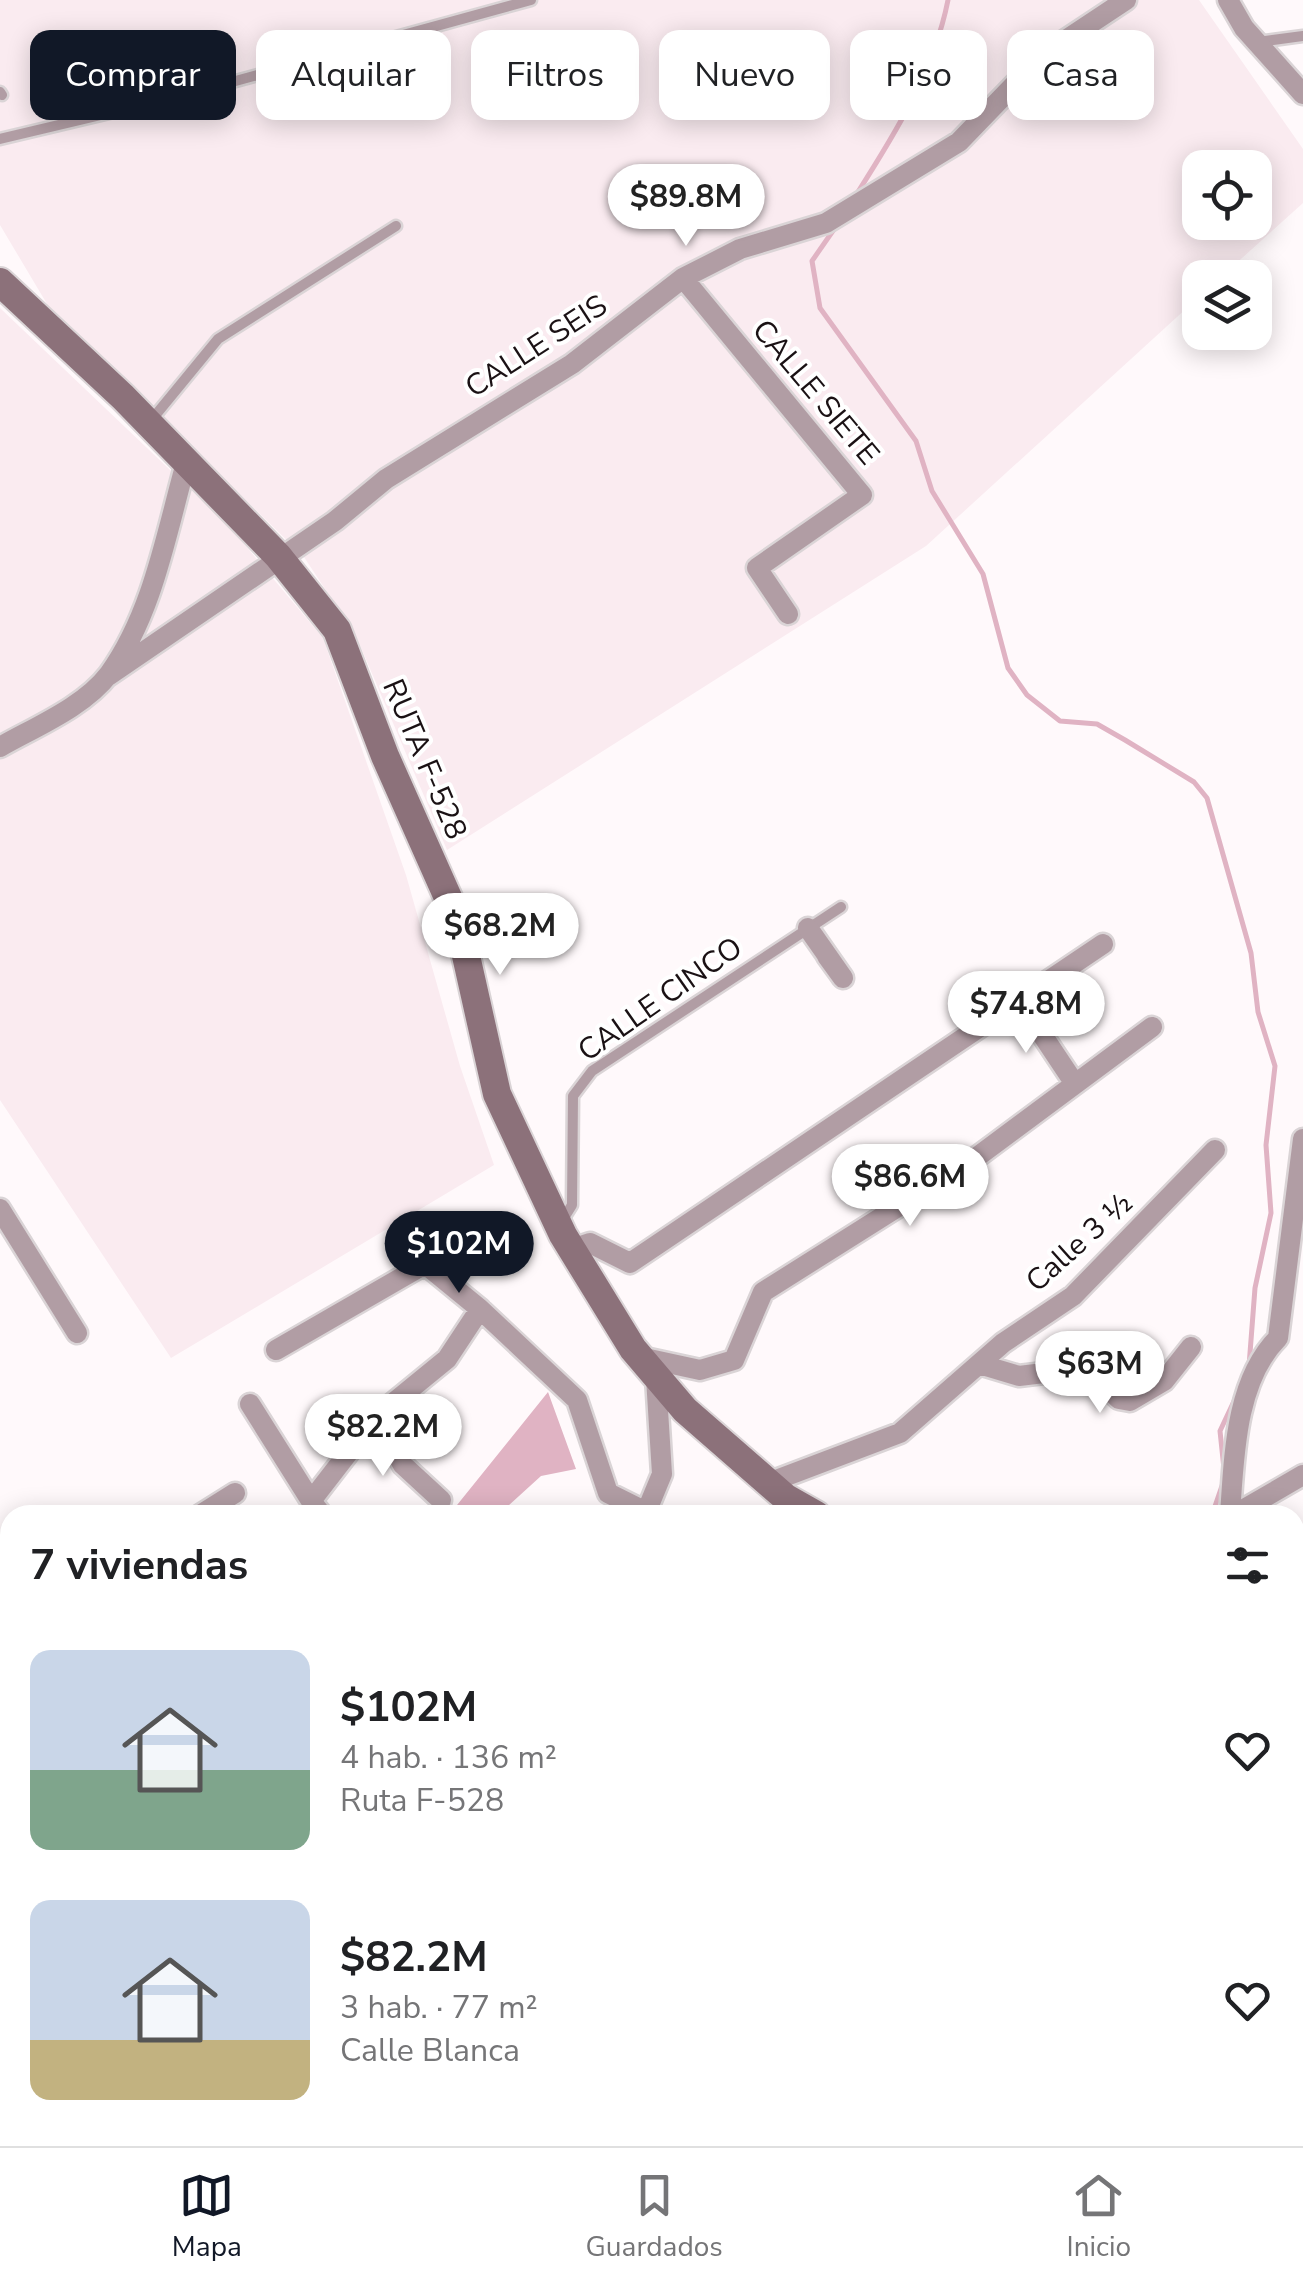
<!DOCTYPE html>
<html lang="es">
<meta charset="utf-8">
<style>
:root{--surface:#fff;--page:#f2f2f2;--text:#202124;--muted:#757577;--line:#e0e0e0;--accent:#111827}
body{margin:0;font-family:"Nunito Sans",sans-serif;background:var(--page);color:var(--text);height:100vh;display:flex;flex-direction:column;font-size:38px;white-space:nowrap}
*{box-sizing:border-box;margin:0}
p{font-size:32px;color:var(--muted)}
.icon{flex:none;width:55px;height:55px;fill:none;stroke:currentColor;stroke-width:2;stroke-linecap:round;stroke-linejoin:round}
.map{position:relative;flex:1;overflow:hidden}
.sheet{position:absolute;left:0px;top:1505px;width:1305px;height:642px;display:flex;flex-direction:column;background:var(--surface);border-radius:30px 30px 0 0;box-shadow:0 5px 25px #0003}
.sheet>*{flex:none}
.top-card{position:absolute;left:30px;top:30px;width:1245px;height:90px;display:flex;gap:20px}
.tools{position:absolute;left:1182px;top:150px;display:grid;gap:20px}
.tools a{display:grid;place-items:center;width:90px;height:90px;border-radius:20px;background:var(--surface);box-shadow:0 5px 25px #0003;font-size:50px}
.price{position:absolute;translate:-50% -85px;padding:0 22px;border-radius:35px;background:#fff;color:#222;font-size:32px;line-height:65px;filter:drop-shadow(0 2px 5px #0008)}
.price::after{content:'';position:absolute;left:50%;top:60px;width:30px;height:22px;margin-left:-15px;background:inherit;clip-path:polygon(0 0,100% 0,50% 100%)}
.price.selected{background:var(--accent);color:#fff}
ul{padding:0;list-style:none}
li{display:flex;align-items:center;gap:30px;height:250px;padding:0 30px}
li span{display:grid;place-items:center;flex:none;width:280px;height:200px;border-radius:20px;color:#555}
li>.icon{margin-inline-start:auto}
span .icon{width:120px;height:120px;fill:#fffc;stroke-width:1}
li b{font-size:42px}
h2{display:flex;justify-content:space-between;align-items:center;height:120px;padding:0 30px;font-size:42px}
.pill{padding:0 35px;border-radius:20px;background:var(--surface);box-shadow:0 5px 25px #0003;font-size:35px;line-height:90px}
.pill.selected{background:var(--accent);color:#fff}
.dock{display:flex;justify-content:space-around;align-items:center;height:140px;border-top:2px solid var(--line);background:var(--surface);font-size:28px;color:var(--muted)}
.dock a{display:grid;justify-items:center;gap:5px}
.dock .selected{color:var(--accent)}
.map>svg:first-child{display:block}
.built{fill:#faebf0;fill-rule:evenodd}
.green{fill:#f7d3df}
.forest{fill:#e0b3c3}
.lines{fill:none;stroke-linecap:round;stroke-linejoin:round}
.stream{stroke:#e0b3c3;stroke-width:5}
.service-casing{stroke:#dad4d6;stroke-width:15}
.minor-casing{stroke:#dad4d6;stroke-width:25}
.secondary-casing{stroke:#dad4d6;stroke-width:32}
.service{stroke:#b19da4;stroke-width:10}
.minor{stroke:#b19da4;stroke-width:20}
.secondary{stroke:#8c717a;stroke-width:28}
.labels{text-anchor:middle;stroke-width:8;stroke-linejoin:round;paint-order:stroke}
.street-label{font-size:30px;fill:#1a1114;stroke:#fff}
</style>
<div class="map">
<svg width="1303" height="2146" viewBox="0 0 1303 2146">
<rect width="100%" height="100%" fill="#fff9fb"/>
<path class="built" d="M 0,0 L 1199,0 L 1303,149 L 1303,203 L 1221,277 L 1200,278 L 1200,296 L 926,546 L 447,850 L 356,636 L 304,557 L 50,309 L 0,225 ZM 1200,168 L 1255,168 L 1255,222 L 1200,222 Z
M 0,308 L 230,527 L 323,638 L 406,875 L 460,1066 L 494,1165 L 171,1358 L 0,1100 Z"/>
<path class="green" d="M 1303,2007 L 1303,2146 L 1199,2146 L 1192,2138 L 1295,2138 L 1295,2014 Z"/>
<path class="forest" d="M 548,1392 L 576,1469 L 541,1476 L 498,1515 L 449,1515 Z
M 956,2138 L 1104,2138 L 1115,2146 L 949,2146 Z"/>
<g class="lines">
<path class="stream" d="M 856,195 C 895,134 934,71 948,0
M 837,225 L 812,261 L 820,308 L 916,441 L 932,491 L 983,574 L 1008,668 L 1027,695 L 1060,721 L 1097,724 L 1125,740 L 1194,782 L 1207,798 L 1251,953 L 1258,1012 L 1275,1066 L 1266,1145 L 1271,1213 L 1255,1288 L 1249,1366
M 1224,1469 L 1220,1431 L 1235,1399
M 1212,1515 L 1224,1480
M 1295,1991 L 1303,1987
M 742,2146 L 743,2138
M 1098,2146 L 1108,2138"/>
<g class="service-casing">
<path id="service" d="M 1258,42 L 1303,36
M 0,92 L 2,95
M 0,139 L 181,96 L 531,0
M 149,423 L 218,339 L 396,226
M 562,1221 L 572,1205 L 573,1096 L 592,1071 L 841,907"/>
</g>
<g class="minor-casing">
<path id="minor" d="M 1228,0 L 1244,28 L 1303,94
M 683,278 L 862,495 L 757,568 L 788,614
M 108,676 L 335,521 L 386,479 L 572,364 L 683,278 L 740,249 L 826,223 L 959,142 L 1043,55 L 1126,0
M 0,747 C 35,727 84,707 109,674 C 153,613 166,534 186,463
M 808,928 L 843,978 L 827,956
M 1019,1000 L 1075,1084
M 0,1209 L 77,1333
M 572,1249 L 590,1243 L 630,1263 L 1103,944
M 276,1350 L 425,1264 L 480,1309
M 640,1357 L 700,1370 L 734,1360 L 763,1292 L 977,1157 L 1152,1027
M 979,1364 L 1019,1376 L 1077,1369 L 1094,1375 L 1119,1399 L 1130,1401 L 1164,1381 L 1191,1347
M 250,1404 L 311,1501
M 376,1417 L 403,1465 L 441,1500
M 768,1483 L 900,1433 L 1003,1343 L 1073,1296 L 1215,1150
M 200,1515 L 235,1493
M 322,1515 L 311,1501 L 376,1417 L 447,1359 L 480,1309 L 577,1400 L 608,1493 L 646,1512
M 645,1515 L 662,1474 L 656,1378
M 1230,1515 C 1234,1458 1235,1381 1278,1338 L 1303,1139
M 1234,1515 L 1303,1475
M 0,1636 L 10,1630
M 0,1810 L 10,1804
M 0,1969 L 10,1962
M 0,2030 L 10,2037
M 10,2146 L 13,2146
M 96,2146 L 107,2138"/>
</g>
<g class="secondary-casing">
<path id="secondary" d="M 0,282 L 123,397 L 278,556 L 337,630 L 385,756 L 458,920 L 497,1094 L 563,1235 L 633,1349 L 685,1410 L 786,1498 L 816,1515
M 1144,2138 L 1156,2146"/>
</g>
<use href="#service" class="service"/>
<use href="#minor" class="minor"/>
<use href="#secondary" class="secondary"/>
</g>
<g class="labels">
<g class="street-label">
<text transform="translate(536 346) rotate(-33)" y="10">CALLE SEIS</text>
<text transform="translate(816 392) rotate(50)" y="10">CALLE SIETE</text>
<text transform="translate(425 759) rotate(67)" y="10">RUTA F-528</text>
<text transform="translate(660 999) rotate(-35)" y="10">CALLE CINCO</text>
<text transform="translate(1079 1242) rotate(-42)" y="10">Calle 3 ½</text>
</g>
</g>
</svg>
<div class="tools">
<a><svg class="icon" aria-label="locate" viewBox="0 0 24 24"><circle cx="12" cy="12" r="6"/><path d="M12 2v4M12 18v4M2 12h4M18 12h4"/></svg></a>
<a><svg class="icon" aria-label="layers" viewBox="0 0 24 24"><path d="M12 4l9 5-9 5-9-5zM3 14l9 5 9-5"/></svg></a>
</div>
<b class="price" style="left:686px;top:249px">$89.8M</b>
<b class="price" style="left:500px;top:978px">$68.2M</b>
<b class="price" style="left:1026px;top:1056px">$74.8M</b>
<b class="price" style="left:910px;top:1229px">$86.6M</b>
<b class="price selected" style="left:459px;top:1296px">$102M</b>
<b class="price" style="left:1100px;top:1416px">$63M</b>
<b class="price" style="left:383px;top:1479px">$82.2M</b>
<div class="top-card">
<a class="pill selected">Comprar</a>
<a class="pill">Alquilar</a>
<a class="pill">Filtros</a>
<a class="pill">Nuevo</a>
<a class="pill">Piso</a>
<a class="pill">Casa</a>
</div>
<section class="sheet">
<h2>7 viviendas<svg class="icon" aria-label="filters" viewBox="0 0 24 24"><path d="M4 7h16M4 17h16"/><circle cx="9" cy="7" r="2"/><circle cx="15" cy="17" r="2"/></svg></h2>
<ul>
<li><span style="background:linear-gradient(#c9d6e8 60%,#7fa58c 0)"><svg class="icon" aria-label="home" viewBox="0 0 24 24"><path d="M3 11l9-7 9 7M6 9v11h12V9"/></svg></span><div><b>$102M</b><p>4 hab. · 136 m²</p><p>Ruta F-528</p></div><svg class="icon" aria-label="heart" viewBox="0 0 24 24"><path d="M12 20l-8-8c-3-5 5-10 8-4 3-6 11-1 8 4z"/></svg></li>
<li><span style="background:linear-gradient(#c9d6e8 70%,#c2b280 0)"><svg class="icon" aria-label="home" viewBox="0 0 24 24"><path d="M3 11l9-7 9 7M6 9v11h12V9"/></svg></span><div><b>$82.2M</b><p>3 hab. · 77 m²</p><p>Calle Blanca</p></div><svg class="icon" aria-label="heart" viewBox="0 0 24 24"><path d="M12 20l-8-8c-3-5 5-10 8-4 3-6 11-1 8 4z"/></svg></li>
</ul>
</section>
</div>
<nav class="dock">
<a class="selected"><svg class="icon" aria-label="map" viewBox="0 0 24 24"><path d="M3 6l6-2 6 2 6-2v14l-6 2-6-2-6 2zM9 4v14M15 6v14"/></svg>Mapa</a>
<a><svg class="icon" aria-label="saved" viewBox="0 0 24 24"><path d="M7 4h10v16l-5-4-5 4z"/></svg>Guardados</a>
<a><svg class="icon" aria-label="home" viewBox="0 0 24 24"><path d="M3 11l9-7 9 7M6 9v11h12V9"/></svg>Inicio</a>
</nav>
